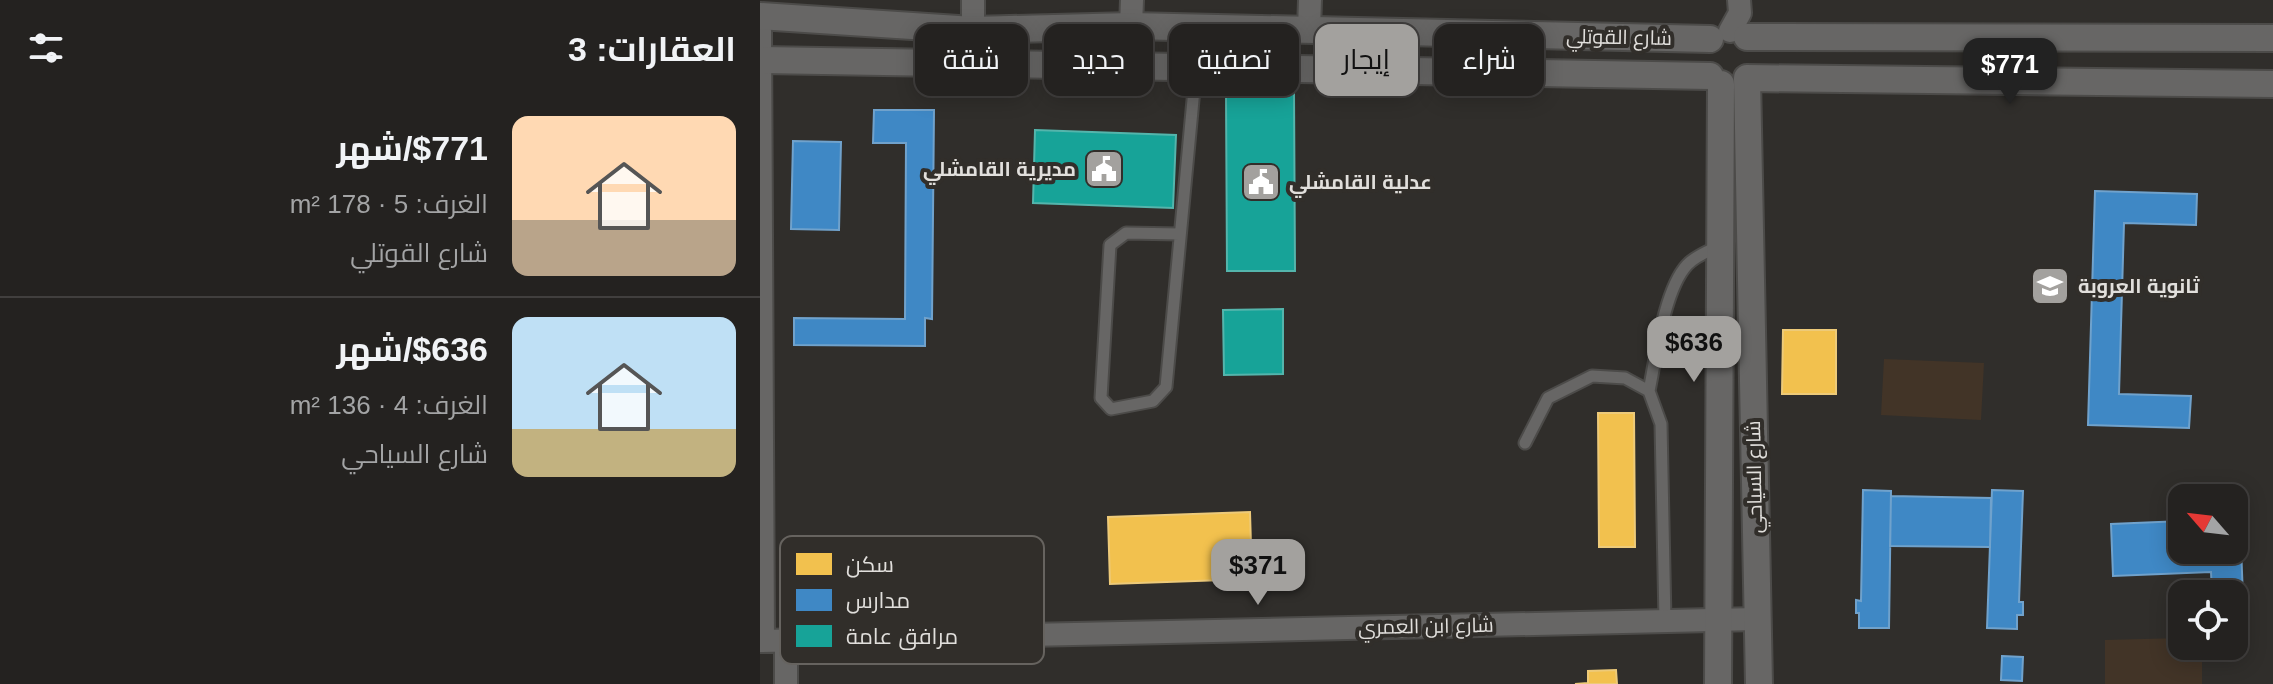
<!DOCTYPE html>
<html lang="ar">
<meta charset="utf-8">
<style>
:root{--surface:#242220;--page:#302f2d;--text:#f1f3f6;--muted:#a3a4a5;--line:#413f3e;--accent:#a3a19e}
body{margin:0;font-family:Helvetica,Cairo,sans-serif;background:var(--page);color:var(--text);direction:rtl;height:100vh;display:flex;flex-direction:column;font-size:30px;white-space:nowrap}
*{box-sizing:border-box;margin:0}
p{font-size:26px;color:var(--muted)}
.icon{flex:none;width:44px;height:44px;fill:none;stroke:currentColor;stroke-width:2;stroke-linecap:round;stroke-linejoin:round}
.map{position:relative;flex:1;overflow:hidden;direction:ltr}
.sheet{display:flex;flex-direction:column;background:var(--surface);width:760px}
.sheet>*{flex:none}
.guide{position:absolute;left:24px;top:24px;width:760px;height:72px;direction:rtl;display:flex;gap:16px}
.needle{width:52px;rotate:298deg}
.tools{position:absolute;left:1408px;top:484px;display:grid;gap:16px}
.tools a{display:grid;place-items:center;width:80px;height:80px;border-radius:16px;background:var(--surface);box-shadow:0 4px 20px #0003,0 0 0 2px var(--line);font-size:40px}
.price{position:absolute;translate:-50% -68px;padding:0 18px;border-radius:16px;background:var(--accent);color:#111;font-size:26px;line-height:52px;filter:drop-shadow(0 2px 4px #0008)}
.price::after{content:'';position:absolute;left:50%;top:48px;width:24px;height:18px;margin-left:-12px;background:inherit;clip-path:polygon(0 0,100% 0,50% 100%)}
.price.selected{background:#222;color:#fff}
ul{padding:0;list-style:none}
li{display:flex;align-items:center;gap:24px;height:200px;padding:0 24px}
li+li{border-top:2px solid var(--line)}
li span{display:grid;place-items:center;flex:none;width:224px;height:160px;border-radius:16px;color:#555}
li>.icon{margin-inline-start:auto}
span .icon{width:96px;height:96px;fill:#fffc;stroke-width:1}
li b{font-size:34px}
h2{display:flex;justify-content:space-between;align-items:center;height:96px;padding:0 24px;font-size:34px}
.chip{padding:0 28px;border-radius:16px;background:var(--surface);box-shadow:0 4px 20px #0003,0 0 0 2px var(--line);font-size:28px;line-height:72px}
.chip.selected{background:var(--accent);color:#111}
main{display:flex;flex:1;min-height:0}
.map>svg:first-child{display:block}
.green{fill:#423427}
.homes{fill:#f2c14e;stroke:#edca79;stroke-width:2}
.schools{fill:#3f88c5;stroke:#70a2cc;stroke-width:2}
.public{fill:#17a398;stroke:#54b5ac;stroke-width:2}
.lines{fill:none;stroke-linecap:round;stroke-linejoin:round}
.service-casing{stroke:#4c4b49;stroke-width:15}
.minor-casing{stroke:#4c4b49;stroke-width:26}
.tertiary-casing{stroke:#4c4b49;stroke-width:30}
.service{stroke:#676665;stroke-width:11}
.minor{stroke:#676665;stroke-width:22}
.tertiary{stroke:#676665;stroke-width:26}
.labels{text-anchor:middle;stroke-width:8;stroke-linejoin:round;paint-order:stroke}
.street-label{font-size:20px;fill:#e1dfdc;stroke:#312e2a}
.poi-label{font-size:20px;font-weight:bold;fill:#e1dfdc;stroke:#312e2a;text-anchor:start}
.key{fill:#312e2a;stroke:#66635f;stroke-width:2}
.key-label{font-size:22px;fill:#e1dfdc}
</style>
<main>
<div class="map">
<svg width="1513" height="684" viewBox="0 0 1513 684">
<rect width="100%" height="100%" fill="#302e2b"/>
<path class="green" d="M 1124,359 L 1224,363 L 1221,420 L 1121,415 Z
M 1422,638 L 1422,646 L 1442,646 L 1442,684 L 1345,684 L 1345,640 Z"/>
<path class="homes" d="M 1023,330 L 1076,330 L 1076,394 L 1022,394 Z
M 838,413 L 874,413 L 875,547 L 839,547 Z
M 490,512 L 492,579 L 350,584 L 348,517 Z
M 856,670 L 857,684 L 815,684 L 828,683 L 828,671 Z"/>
<path class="schools" d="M 114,110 L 174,110 L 172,319 L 165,318 L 165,346 L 34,345 L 34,318 L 145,319 L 146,143 L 113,143 Z
M 33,141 L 81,142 L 79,230 L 31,229 Z
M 1335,191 L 1437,194 L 1436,225 L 1364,223 L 1359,394 L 1431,396 L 1429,428 L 1328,425 Z
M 1103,490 L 1131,491 L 1129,628 L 1099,628 L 1099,613 L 1096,613 L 1096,600 L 1101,601 Z
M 1232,490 L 1263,491 L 1259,602 L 1263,602 L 1263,615 L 1257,615 L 1257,629 L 1227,628 Z
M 1131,496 L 1231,498 L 1230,547 L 1130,546 Z
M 1474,519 L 1480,519 L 1485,651 L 1454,652 L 1454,646 L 1474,646 L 1474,594 L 1452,594 L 1451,572 L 1353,576 L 1351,524 L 1422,521 L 1422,550 L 1474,550 Z
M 1242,656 L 1263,657 L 1262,681 L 1241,680 Z"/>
<path class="public" d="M 534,92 L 535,271 L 467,271 L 466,93 Z
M 275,130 L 416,135 L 413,208 L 273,203 Z
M 523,309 L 523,374 L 464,375 L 463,310 Z"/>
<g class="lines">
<g class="service-casing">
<path id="service" d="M 420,234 L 366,233 L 350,245 L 341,398 L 351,409 L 393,401 L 406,387 L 436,68
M 889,391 C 896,357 904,290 927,265 C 935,256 949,251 959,246
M 765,443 L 788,398 L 832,376 L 865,378 L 889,391 L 901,424 L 905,621"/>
</g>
<g class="minor-casing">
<path id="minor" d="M 213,0 L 213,30
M 371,26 L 372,0
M 549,30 L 550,0
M 0,31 L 3,641
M 970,31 L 980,13 L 979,0
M 0,641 L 997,619
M 26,684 L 26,641"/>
</g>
<g class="tertiary-casing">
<path id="tertiary" d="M 0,16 L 213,30 L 371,26 L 950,39
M 987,37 L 1513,38
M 0,60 L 950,76
M 958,684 L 961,84
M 999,684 L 987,78 L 1513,84"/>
</g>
<use href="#service" class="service"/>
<use href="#minor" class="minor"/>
<use href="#tertiary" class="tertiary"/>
</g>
<defs>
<g id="civic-square" transform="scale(2)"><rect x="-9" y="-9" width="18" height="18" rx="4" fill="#a3a19e" stroke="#312e2a"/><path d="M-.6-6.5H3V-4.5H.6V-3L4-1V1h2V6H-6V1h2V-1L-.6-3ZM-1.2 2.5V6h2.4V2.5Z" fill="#fff"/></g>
<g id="school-square" transform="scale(2)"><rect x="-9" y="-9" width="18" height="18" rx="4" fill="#a3a19e" stroke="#312e2a"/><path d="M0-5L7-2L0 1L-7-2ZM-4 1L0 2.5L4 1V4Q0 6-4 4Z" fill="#fff"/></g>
</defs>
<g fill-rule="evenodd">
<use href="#civic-square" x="344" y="169"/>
<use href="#civic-square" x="501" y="182"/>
<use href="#school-square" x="1290" y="286"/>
</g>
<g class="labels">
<g class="street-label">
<text transform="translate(859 37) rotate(1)" y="7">شارع القوتلي</text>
<text transform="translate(994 477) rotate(-91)" y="7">شارع السياحي</text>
<text transform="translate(666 626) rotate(-1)" y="7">شارع ابن العمري</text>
</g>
<g class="poi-label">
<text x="316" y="176" text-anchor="end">مديرية القامشلي</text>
<text x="529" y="189">عدلية القامشلي</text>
<text x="1318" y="293">ثانوية العروبة</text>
</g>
</g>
<rect x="20" y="536" width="264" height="128" rx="12" class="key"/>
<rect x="36" y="553" width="36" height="22" fill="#f2c14e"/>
<rect x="36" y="589" width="36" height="22" fill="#3f88c5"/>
<rect x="36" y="625" width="36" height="22" fill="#17a398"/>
<g class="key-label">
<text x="86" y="572">سكن</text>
<text x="86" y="608">مدارس</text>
<text x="86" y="644">مرافق عامة</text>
</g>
</svg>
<div class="tools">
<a><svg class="needle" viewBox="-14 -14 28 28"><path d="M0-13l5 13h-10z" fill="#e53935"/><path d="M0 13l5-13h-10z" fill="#a3a4a5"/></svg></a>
<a><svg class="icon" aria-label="locate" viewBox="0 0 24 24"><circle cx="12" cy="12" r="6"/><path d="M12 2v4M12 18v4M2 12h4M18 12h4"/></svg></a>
</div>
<b class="price selected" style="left:1250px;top:106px">$771</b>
<b class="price" style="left:934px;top:384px">$636</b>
<b class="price" style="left:498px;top:607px">$371</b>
<div class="guide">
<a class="chip">شراء</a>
<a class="chip selected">إيجار</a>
<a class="chip">تصفية</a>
<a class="chip">جديد</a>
<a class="chip">شقة</a>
</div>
</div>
<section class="sheet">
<h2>العقارات: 3<svg class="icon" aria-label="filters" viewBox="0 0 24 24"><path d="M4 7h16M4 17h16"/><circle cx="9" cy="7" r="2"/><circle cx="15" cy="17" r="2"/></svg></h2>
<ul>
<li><span style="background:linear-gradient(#ffd9b3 65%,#b9a48a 0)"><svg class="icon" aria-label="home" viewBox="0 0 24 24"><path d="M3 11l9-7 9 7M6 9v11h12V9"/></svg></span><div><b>$771/شهر</b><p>الغرف: 5 · 178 m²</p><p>شارع القوتلي</p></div></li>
<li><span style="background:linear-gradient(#bfe0f5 70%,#c2b280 0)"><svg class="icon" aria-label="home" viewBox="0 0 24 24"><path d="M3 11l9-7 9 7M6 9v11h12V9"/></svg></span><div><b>$636/شهر</b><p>الغرف: 4 · 136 m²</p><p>شارع السياحي</p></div></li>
</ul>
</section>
</main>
